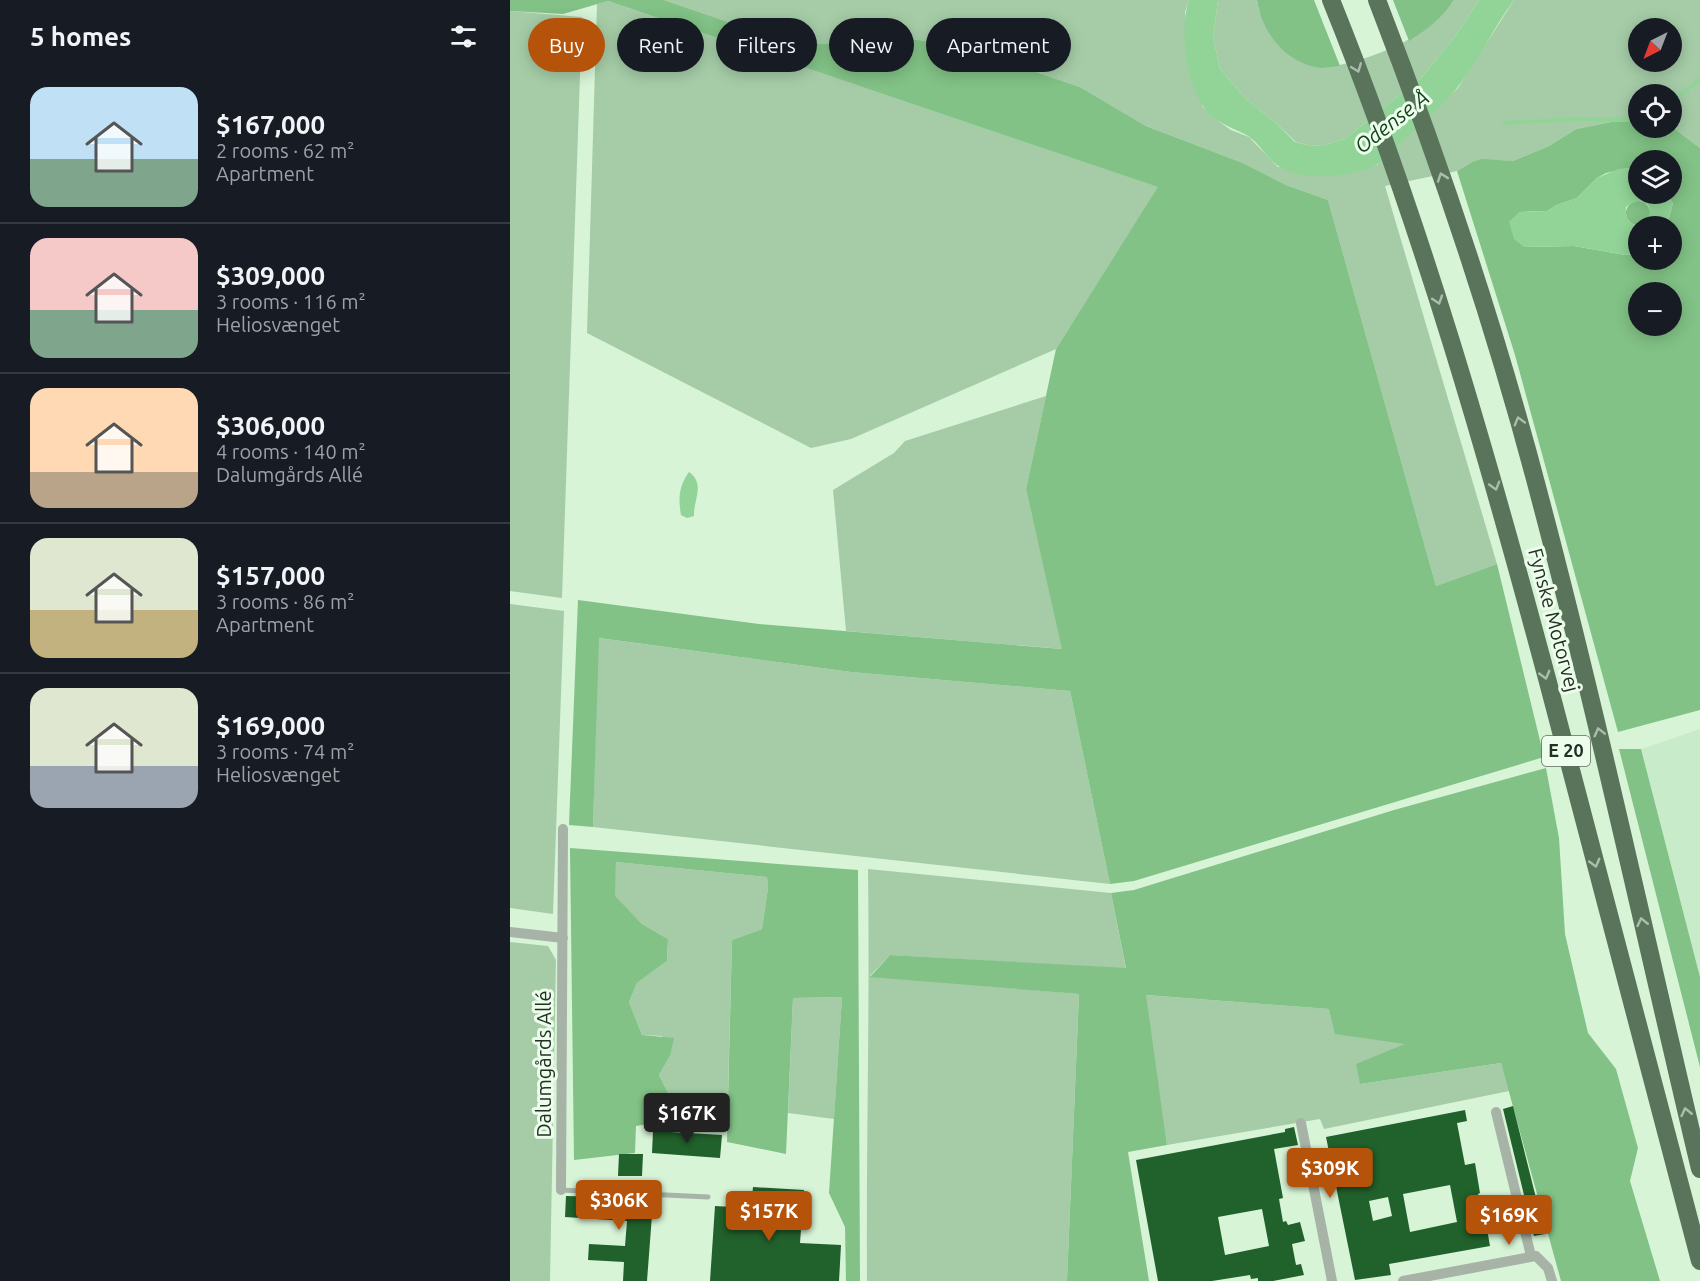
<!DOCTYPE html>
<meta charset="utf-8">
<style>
:root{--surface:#171b24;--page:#242831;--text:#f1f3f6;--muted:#9ea1a6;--line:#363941;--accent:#b45309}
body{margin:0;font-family:Ubuntu,sans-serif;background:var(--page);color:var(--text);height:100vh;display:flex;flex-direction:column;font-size:22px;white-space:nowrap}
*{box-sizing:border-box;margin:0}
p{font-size:20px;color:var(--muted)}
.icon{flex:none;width:33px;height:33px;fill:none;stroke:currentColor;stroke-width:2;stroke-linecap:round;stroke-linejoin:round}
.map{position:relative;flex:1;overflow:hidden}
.sheet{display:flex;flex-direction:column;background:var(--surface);width:510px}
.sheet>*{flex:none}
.banner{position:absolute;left:18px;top:18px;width:570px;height:54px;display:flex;gap:12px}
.needle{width:39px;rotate:222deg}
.controls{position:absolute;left:1118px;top:18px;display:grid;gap:12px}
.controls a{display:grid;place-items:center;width:54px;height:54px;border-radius:50%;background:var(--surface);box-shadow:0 3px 15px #0003;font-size:30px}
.price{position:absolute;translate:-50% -51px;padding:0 14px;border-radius:6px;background:var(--accent);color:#fff;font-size:20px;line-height:39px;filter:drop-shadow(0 2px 3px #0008)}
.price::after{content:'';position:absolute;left:50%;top:36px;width:18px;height:14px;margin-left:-9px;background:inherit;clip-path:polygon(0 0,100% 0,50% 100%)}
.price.active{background:#222;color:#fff}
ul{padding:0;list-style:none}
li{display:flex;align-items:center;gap:18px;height:150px;padding:0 30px}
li+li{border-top:2px solid var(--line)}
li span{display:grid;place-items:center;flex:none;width:168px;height:120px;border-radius:18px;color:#555}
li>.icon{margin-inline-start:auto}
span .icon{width:72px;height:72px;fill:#fffc;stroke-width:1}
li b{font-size:26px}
h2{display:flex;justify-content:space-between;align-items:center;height:72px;padding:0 30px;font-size:26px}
.chip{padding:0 21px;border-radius:27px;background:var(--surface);box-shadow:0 3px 15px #0003;font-size:21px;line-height:54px}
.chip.active{background:var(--accent);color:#fff}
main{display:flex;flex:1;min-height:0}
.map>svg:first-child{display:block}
.built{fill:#c8ebc9}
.green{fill:#a5cca7;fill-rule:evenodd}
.forest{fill:#82c286;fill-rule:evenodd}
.water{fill:#92d497;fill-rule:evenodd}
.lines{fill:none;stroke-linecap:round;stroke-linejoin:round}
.stream{stroke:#92d497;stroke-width:4}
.building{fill:#21612b;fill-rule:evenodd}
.service{stroke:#a7b3a7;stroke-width:5}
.minor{stroke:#a7b3a7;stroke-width:10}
.motorway{stroke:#5a735b;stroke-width:18}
.oneway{stroke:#aabfab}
.labels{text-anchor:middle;stroke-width:6;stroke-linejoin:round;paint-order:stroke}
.shield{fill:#ecfdec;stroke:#5f6c60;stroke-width:1.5}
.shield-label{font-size:18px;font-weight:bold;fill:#232e24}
.street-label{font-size:20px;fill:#232e24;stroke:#ecfdec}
.water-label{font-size:21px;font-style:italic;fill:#14421a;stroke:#ecfdec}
</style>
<main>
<section class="sheet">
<h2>5 homes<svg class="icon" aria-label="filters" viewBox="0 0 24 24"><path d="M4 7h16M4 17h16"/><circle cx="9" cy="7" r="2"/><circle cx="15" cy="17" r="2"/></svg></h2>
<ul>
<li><span style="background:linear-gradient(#bfe0f5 60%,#7fa58c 0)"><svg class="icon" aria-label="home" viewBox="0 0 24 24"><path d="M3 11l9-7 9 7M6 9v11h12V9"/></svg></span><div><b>$167,000</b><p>2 rooms · 62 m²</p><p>Apartment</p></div></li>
<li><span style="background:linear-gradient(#f6c9c9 60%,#7fa58c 0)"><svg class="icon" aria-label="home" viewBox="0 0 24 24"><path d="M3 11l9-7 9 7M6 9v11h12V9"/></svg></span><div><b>$309,000</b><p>3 rooms · 116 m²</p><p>Heliosvænget</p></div></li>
<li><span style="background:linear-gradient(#ffd9b3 70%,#b9a48a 0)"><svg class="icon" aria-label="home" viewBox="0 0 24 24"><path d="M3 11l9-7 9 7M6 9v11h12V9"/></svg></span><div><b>$306,000</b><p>4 rooms · 140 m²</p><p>Dalumgårds Allé</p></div></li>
<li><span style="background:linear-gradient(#dfe7d0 60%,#c2b280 0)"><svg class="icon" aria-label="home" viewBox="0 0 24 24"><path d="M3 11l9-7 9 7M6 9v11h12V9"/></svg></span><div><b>$157,000</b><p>3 rooms · 86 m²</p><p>Apartment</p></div></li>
<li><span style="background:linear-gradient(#dfe7d0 65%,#9aa5b1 0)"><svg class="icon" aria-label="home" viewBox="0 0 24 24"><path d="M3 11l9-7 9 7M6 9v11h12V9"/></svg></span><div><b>$169,000</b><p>3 rooms · 74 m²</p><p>Heliosvænget</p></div></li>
</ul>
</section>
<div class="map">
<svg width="1190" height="1281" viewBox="0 0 1190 1281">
<rect width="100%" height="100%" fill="#d7f4d7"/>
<path class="built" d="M 1190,729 L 1190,977 L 1131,749 Z"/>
<path class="green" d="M 154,0 L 679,0 L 675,12 L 679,66 L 693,107 L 707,120 L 721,130 L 739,137 L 768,167 L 867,165 L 948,88 L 1004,0 L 1190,0 L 1190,148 L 1161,126 L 1161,94 L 1128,94 L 1128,122 L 1101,122 L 1066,129 L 1039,146 L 1003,161 L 972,160 L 962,162 L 947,171 L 875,186 L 987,564 L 926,586 L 818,200 L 776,185 L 733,163 L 636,126 L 570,87 L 446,45 L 378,36 L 347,44 L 312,44 L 239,29 ZM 1128,28 L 1161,28 L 1161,62 L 1128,62 Z
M 708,0 L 747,0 L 749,11 L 812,68 C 854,63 921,38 944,0 L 969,0 L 947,34 L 912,77 L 835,139 L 814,145 L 800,146 L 786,142 L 766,123 L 736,99 L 710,69 L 703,37 Z
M 98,1 L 649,187 L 546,349 L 341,439 L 301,448 L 77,333 L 87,4 Z
M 0,11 L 72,17 L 52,598 L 0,591 Z
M 536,396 L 516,489 L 553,649 L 336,631 L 323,490 L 384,453 L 395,441 Z
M 0,604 L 54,611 L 43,914 L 0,908 Z
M 88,638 L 341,672 L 560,691 L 600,884 L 83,827 Z
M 106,862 L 257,877 L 258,888 L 252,929 L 222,940 L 217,1129 L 165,1119 L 161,1099 L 149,1075 L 160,1056 L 152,1036 L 132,1035 L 119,1002 L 127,983 L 157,961 L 158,939 L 132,924 L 104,896 Z
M 358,869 L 601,893 L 616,969 L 380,955 L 360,976 L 569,994 L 557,1281 L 357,1281 C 356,1144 360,1006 358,869 Z
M 0,942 L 38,946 L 46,960 L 40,1281 L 0,1281 Z
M 635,995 L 819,1009 L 897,1044 L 850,1084 L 991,1063 L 999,1091 L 814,1129 L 810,1119 L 657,1145 Z
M 332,997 L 324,1119 L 278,1113 L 283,998 Z"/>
<path class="forest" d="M 0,0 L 154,0 L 239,29 L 312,44 L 347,44 L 378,36 L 446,45 L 570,87 L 636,126 L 733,163 L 776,185 L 818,200 L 926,586 L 987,564 L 1034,757 L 624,881 L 600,884 L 560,691 L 341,672 L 89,638 L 83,827 L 59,825 L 68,600 L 249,624 L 552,649 L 516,489 L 546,349 L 648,187 L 98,1 L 53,14 L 0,11 Z
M 747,0 L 804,0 L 830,66 C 825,66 817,68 811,68 C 776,64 752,33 747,0 Z
M 883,0 L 944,0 C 933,18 916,30 899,41 Z
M 1101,122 L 1128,122 L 1128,128 L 1161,126 L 1190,148 L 1190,710 L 1108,732 L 1005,355 L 947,171 L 962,162 L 972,159 L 1003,161 L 1039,146 L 1066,129 ZM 1128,160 L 1161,160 L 1161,194 L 1156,194 L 1163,203 L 1157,226 L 1161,226 L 1161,260 L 1128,260 L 1128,254 L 1115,255 L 1064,246 L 1014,247 L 1009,212 L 1037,211 L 1047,205 L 1067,198 L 1087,178 L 1096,173 L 1118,168 L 1128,171 ZM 1128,292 L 1161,292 L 1161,326 L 1128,326 Z
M1116 213a12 12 0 1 1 24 0a12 12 0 1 1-24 0Z
M 1109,749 L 1131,749 L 1190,977 L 1190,1067 Z
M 1036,768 L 1049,838 L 1055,934 L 1078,1033 L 1106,1069 L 1128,1148 L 1120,1181 L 1150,1281 L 1051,1281 L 991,1063 L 850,1084 L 846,1064 L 895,1044 L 825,1034 L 819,1009 L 636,995 L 657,1145 L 618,1152 L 639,1281 L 557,1281 L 569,994 L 360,977 L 380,955 L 616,968 L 601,893 L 624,890 L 884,810 Z
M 60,848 L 348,870 L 350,1281 L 336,1281 L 335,1227 L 319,1193 L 332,997 L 283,998 L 276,1154 L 217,1142 L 222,940 L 252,929 L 258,888 L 257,877 L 106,862 L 105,896 L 132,924 L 158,939 L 157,961 L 127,983 L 119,1002 L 132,1035 L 164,1038 L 160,1056 L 149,1075 L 161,1099 L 165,1119 L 126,1126 L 125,1153 L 64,1160 Z"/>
<path class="water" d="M 679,0 L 708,0 L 703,37 L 710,69 L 736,99 L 766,123 L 785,142 L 800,146 L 814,145 L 835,139 L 912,77 L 947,34 L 969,0 L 1004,0 C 983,28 969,61 947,88 C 932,107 912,123 895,139 C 885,148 875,161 864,166 C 841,177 788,182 767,165 C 756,157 749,143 738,136 C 722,127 704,123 693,106 C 676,80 669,29 679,0 Z
M 1118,168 L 1128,171 L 1128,194 L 1156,194 L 1163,203 L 1157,226 L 1128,226 L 1128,254 L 1115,255 L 1064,246 L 1014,247 L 1004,239 L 999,222 L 1009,212 L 1037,211 L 1047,205 L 1067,198 L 1087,178 L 1108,169 ZM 1130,201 L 1138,205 C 1149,227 1113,235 1116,207 L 1123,202 Z
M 179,472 C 196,484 183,500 184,516 L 177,518 L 171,515 C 168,498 169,486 179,472 Z"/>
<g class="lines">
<path class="stream" d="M 1161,103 L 1190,79
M 994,123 L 1068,119 L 1128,119"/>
</g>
<path class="building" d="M 1003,1106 L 1035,1234 L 1024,1236 L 993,1109 Z
M 955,1110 L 957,1121 L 947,1123 L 955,1165 L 965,1163 L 970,1193 L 968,1194 L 972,1220 L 975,1229 L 977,1229 L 980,1246 L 879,1264 L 881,1275 L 845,1280 L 816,1137 ZM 940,1185 L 947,1222 L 900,1232 L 893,1194 ZM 878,1197 L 882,1216 L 863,1221 L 859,1201 Z
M 784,1127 L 788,1145 L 764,1149 L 773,1198 L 769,1199 L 773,1222 L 776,1221 L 778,1225 L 790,1222 L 795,1241 L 782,1244 L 786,1265 L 791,1264 L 794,1275 L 763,1281 L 748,1281 L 748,1278 L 741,1279 L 740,1275 L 702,1281 L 648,1281 L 626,1160 L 775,1132 L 775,1129 ZM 752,1209 L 759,1246 L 715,1255 L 708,1217 Z
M 143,1131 L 212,1135 L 210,1158 L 142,1153 Z
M 109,1154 L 133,1154 L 132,1176 L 108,1176 Z
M 243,1187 L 294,1190 L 290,1243 L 331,1245 L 329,1281 L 200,1281 L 205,1206 L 241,1208 Z
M 56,1196 L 103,1197 L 103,1199 L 143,1202 L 137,1281 L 113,1281 L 114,1262 L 78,1260 L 79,1244 L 115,1246 L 117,1221 L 55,1217 Z"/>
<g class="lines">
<path class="service" d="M 51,1190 L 198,1197"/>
<path class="minor" d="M 0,932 L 53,938
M 986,1112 L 1021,1256
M 791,1123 L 822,1281
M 51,1190 L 53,829
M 893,1281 L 1026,1256 L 1038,1268 L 1042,1281"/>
<path class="motorway" d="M 821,0 C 911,223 977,454 1039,686 C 1090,878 1139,1070 1190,1261
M 867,0 C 930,163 986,329 1030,498 C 1089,721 1137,946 1190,1169"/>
</g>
<defs><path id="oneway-chevron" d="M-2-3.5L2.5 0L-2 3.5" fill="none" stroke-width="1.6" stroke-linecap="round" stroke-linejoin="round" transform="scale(1.5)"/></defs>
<g class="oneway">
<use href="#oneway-chevron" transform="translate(847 68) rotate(69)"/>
<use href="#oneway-chevron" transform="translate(932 177) rotate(-109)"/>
<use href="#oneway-chevron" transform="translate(928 300) rotate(72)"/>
<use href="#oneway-chevron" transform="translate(1009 421) rotate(-106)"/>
<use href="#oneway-chevron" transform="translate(985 486) rotate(74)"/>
<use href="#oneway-chevron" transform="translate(1035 675) rotate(75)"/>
<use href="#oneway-chevron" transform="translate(1089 732) rotate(-104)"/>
<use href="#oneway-chevron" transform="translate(1085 863) rotate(75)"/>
<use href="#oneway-chevron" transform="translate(1132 922) rotate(-103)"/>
<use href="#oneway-chevron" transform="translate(1176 1112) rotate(-103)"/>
</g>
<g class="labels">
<rect class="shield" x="1032" y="736" width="48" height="30" rx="4.5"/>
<g class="shield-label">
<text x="1056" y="757">E 20</text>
</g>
<g class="street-label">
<text transform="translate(1044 620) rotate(75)" y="7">Fynske Motorvej</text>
<text transform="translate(34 1064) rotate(-90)" y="7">Dalumgårds Allé</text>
</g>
<g class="water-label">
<text transform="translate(882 122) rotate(-38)" y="7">Odense Å</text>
</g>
</g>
</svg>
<div class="controls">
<a><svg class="needle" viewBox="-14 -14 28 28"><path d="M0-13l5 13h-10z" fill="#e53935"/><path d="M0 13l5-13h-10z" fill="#9ea1a6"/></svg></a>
<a><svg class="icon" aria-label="locate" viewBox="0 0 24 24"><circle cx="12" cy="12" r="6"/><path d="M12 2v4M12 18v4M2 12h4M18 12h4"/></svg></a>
<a><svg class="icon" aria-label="layers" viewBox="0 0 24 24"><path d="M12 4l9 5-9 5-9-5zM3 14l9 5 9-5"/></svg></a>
<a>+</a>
<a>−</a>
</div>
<b class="price active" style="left:177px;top:1144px">$167K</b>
<b class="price" style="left:820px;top:1199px">$309K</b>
<b class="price" style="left:109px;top:1231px">$306K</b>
<b class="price" style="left:259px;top:1242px">$157K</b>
<b class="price" style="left:999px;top:1246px">$169K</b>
<div class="banner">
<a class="chip active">Buy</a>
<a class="chip">Rent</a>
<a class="chip">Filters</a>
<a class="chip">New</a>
<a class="chip">Apartment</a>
</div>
</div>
</main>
